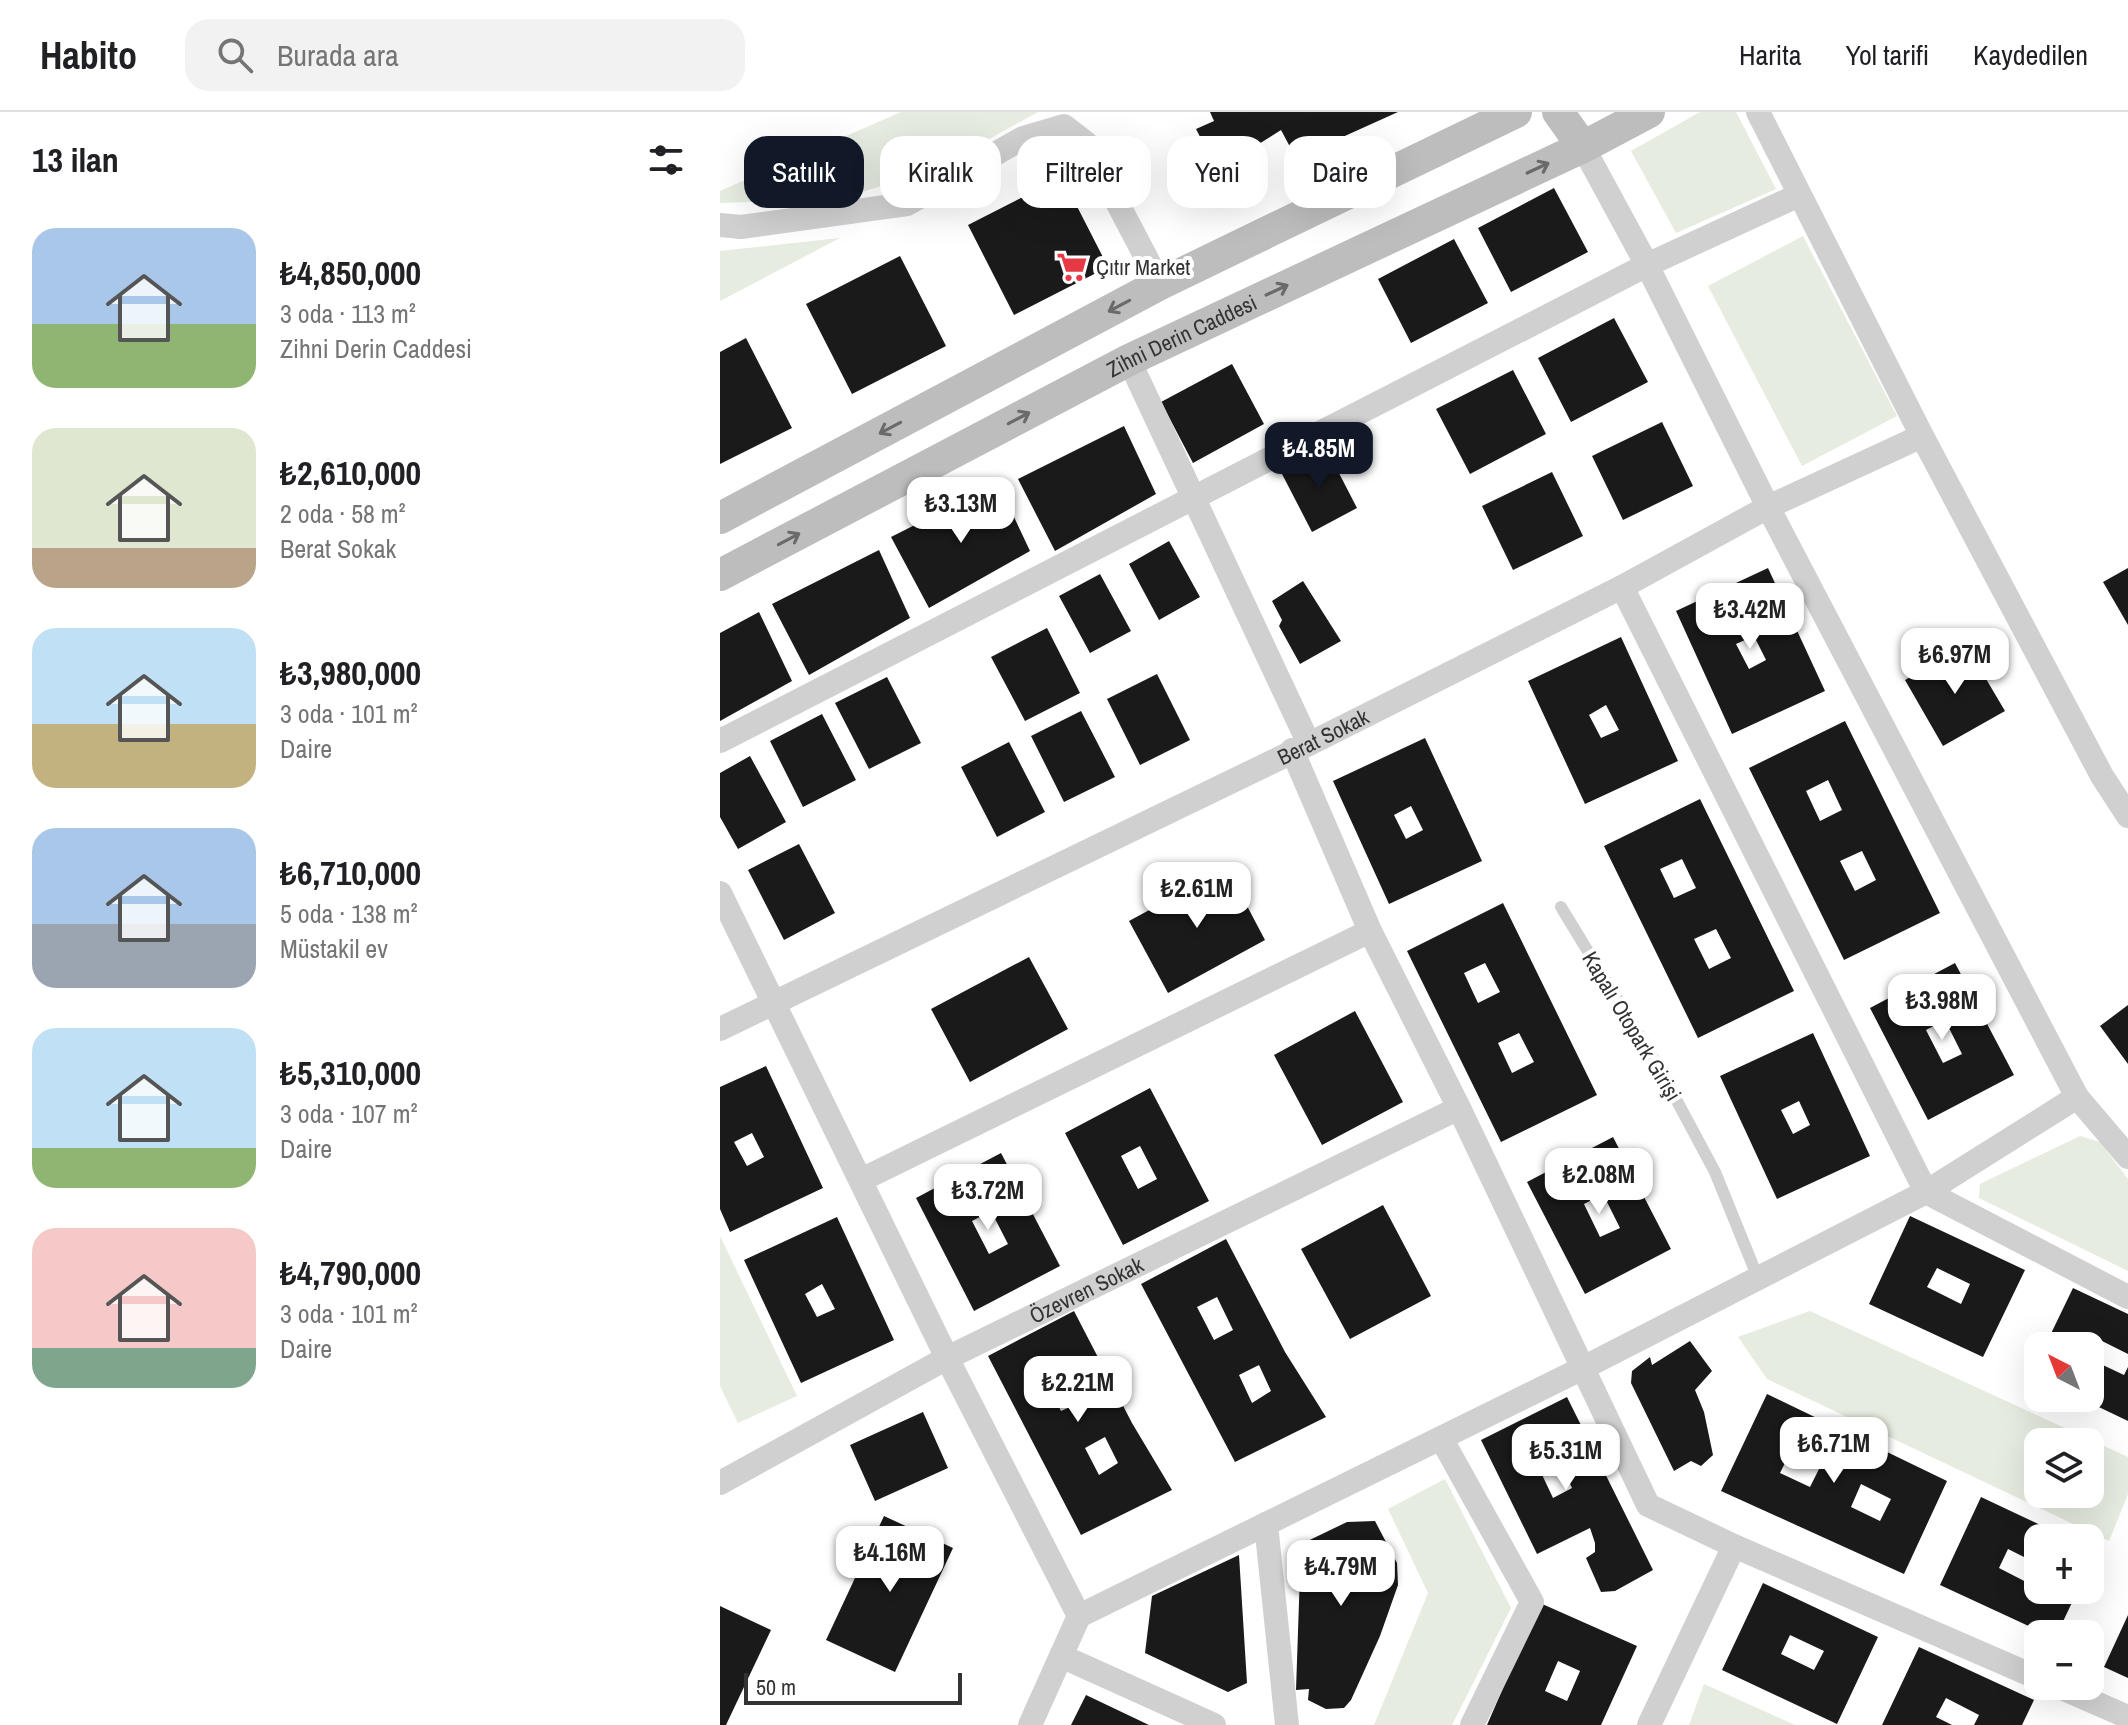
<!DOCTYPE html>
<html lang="tr">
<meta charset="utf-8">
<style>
:root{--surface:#fff;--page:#f2f2f2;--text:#202124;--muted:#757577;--line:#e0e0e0;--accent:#111827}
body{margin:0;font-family:"Archivo Narrow",sans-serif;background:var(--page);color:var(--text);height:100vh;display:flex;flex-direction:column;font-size:30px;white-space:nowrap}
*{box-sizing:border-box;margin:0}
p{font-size:26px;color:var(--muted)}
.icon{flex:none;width:44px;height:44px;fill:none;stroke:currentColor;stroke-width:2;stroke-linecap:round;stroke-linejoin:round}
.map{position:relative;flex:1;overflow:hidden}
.side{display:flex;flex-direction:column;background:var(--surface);width:720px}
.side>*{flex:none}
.top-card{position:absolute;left:24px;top:24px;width:760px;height:72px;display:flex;gap:16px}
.needle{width:52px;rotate:318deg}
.buttons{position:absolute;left:1304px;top:1220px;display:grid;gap:16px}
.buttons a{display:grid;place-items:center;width:80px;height:80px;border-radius:16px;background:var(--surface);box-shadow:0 8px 32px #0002;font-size:40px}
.scale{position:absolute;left:24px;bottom:20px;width:218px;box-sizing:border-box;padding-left:8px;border:4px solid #333;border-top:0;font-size:22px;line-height:28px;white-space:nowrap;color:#333;-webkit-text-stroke:6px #fff;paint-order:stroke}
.price{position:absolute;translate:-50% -68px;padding:0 18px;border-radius:16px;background:#fff;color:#222;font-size:26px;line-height:52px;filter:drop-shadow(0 2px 4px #0008)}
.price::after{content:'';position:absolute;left:50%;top:48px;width:24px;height:18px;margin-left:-12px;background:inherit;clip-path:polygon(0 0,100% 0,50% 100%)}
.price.selected{background:var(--accent);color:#fff}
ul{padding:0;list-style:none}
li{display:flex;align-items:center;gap:24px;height:200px;padding:0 32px}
li span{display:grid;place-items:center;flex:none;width:224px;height:160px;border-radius:24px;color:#555}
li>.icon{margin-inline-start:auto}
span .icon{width:96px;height:96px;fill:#fffc;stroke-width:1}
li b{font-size:34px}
h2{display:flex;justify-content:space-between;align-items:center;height:96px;padding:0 32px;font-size:34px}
.chip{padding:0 28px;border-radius:24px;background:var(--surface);box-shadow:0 8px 32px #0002;font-size:28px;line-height:72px}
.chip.selected{background:var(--accent);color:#fff}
header{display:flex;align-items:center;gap:48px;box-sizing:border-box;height:112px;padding:0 40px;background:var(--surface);border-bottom:2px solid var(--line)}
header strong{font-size:38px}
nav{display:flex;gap:44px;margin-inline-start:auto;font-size:28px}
.search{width:560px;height:72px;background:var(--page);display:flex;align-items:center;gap:20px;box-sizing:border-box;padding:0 28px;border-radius:24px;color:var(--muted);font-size:30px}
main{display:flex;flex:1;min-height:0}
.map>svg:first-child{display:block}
.green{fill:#e6ecdf;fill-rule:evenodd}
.building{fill:#1a1a1a;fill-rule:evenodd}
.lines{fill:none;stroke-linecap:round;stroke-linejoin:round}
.service{stroke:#d0d0d0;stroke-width:12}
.minor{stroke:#d0d0d0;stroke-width:24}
.secondary{stroke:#bdbdbd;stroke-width:32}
.oneway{stroke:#6a6a6a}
.labels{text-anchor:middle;stroke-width:8;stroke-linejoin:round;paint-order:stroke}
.poi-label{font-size:22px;fill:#333;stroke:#fff;text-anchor:start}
.street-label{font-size:22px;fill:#333;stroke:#fff}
</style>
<header>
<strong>Habito</strong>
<div class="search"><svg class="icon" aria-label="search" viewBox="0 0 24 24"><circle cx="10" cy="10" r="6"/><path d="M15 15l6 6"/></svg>Burada ara</div>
<nav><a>Harita</a><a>Yol tarifi</a><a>Kaydedilen</a></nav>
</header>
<main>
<section class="side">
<h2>13 ilan<svg class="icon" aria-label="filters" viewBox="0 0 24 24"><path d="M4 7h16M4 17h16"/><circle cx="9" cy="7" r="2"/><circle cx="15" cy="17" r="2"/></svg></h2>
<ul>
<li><span style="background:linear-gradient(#a9c7e8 60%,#8fb573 0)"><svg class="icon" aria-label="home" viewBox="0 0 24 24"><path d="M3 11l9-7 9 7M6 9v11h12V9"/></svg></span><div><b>₺4,850,000</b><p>3 oda · 113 m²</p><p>Zihni Derin Caddesi</p></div></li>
<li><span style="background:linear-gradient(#dfe7d0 75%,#b9a48a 0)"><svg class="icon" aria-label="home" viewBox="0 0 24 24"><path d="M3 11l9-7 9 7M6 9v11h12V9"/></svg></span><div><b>₺2,610,000</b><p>2 oda · 58 m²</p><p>Berat Sokak</p></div></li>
<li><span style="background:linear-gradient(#bfe0f5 60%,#c2b280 0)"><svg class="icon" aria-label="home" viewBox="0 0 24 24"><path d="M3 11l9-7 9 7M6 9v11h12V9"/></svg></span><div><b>₺3,980,000</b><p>3 oda · 101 m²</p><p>Daire</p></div></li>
<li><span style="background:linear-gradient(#a9c7e8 60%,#9aa5b1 0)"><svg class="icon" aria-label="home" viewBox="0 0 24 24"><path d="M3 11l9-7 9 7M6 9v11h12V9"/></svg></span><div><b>₺6,710,000</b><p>5 oda · 138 m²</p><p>Müstakil ev</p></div></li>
<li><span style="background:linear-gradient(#bfe0f5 75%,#8fb573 0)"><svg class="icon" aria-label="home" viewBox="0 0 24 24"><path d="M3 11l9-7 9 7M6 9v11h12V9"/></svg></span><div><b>₺5,310,000</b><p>3 oda · 107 m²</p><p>Daire</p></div></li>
<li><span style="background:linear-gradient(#f6c9c9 75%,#7fa58c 0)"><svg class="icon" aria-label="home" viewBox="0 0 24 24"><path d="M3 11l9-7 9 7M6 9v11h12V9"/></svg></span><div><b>₺4,790,000</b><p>3 oda · 101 m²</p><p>Daire</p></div></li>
</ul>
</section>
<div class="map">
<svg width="1408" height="1613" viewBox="0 0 1408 1613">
<rect width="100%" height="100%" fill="#fff"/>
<path class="green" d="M 181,0 L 318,0 L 215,57 L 120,87 L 0,91 L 0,79 Z
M 980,0 L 1016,0 L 1056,77 L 956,121 L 911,39 Z
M 1083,124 L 1177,304 L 1082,354 L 988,174 Z
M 120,126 L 0,189 L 0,139 Z
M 1360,1024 L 1380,1030 L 1408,1067 L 1408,1159 L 1259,1086 L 1260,1072 Z
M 0,1124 L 77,1284 L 18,1311 L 0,1274 Z
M 1090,1199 L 1408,1345 L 1408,1382 L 1389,1429 L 1047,1267 L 1018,1225 ZM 1318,1330 L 1370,1330 L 1370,1382 L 1318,1382 Z
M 725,1367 L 791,1496 L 732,1613 L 654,1613 L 708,1481 L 668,1397 Z
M 984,1572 L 1075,1613 L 969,1613 Z"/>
<path class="building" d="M 490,0 L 678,0 L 576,46 L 561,18 L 526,40 L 536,53 L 505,73 L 476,17 L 494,9 Z
M 342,65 L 388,155 L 294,203 L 248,113 Z
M 834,76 L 868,140 L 791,180 L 758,116 Z
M 734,127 L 768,191 L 691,231 L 658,167 Z
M 180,144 L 226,234 L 132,282 L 86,192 Z
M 894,206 L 928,270 L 851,310 L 818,246 Z
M 26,226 L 72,316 L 0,352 L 0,240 Z
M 512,252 L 544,312 L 473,351 L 441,290 Z
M 793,258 L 826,322 L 750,362 L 716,297 Z
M 942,310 L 973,374 L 903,408 L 872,344 Z
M 404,314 L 436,382 L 335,439 L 298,367 Z
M 606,336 L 637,396 L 592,420 L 561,360 Z
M 832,360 L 863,424 L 793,458 L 762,394 Z
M 278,371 L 310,439 L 209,496 L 171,425 Z
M 449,429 L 480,485 L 439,508 L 409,452 Z
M 159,438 L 190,506 L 89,563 L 52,492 Z
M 1048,456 L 1105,579 L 1012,622 L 956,499 ZM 1034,524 L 1046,548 L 1029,557 L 1016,532 Z
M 1408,456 L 1408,513 L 1383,470 Z
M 380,462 L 411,519 L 370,541 L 339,484 Z
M 583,469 L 621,529 L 580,552 L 559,514 L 562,508 L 552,489 Z
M 39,500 L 72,569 L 0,609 L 0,521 Z
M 327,516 L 360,581 L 305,609 L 271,545 Z
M 901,525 L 958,649 L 865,692 L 808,569 ZM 886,593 L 899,618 L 881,626 L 869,603 Z
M 1246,533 L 1285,599 L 1223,634 L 1185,568 Z
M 437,562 L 470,628 L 420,653 L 387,587 Z
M 167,565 L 201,631 L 149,657 L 115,591 Z
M 361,599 L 395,665 L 344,690 L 311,624 Z
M 102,602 L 136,668 L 83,695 L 50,629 Z
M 1125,609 L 1220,801 L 1124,848 L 1029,656 ZM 1108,668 L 1122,698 L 1100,709 L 1086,679 ZM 1142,739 L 1156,768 L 1135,779 L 1120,749 Z
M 705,626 L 762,749 L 669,792 L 613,669 ZM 691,694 L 703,718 L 686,727 L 674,703 Z
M 289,630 L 325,700 L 277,725 L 241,655 Z
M 30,644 L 66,710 L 18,737 L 0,705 L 0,661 Z
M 980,687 L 1074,879 L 978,926 L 884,734 ZM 962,747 L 976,776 L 954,786 L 940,757 ZM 996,817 L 1011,846 L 989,857 L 974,827 Z
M 79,732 L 115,801 L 64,828 L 28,758 Z
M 507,756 L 545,828 L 448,881 L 409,809 Z
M 783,791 L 877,983 L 781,1030 L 687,839 ZM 765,851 L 780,880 L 758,891 L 744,861 ZM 799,921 L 814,950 L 792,961 L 778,931 Z
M 309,845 L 348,917 L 250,970 L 211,897 Z
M 1235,851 L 1294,963 L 1208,1008 L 1150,896 ZM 1225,908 L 1242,942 L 1223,951 L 1206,918 Z
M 1408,893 L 1408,952 L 1380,914 Z
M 635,899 L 683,990 L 602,1033 L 554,943 Z
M 1093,921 L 1150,1044 L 1057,1087 L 1000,964 ZM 1079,989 L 1090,1013 L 1073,1022 L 1061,998 Z
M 46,954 L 103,1076 L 10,1120 L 0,1097 L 0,975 ZM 32,1021 L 44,1045 L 27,1054 L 14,1030 Z
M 430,976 L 489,1089 L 403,1133 L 345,1021 ZM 420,1034 L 437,1067 L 418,1077 L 401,1044 Z
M 893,1025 L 951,1137 L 865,1182 L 807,1070 ZM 883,1082 L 900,1116 L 880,1125 L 864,1092 Z
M 281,1041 L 340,1154 L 254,1199 L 196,1086 ZM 271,1099 L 288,1132 L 269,1142 L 252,1109 Z
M 663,1093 L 711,1184 L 630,1227 L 581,1137 Z
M 1190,1104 L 1305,1158 L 1263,1245 L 1149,1192 ZM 1217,1156 L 1250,1172 L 1241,1192 L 1207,1175 Z
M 117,1105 L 174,1228 L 81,1271 L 24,1148 ZM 102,1172 L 115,1197 L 97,1205 L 85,1182 Z
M 506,1127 L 565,1240 L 606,1305 L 515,1350 L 421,1172 ZM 497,1185 L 513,1218 L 494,1228 L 477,1195 ZM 539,1253 L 551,1279 L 532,1291 L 519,1263 Z
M 1353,1176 L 1408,1202 L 1408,1242 L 1380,1228 L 1370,1247 L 1404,1263 L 1408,1255 L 1408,1309 L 1360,1286 L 1370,1286 L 1370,1234 L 1325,1234 Z
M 354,1199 L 412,1311 L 452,1378 L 361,1423 L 268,1244 ZM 344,1256 L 361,1290 L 341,1299 L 325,1267 ZM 385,1325 L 398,1351 L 379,1363 L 365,1336 Z
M 970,1229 L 992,1259 L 975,1278 L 984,1300 L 993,1343 L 981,1354 L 971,1349 L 954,1359 L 911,1271 L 912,1259 L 930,1245 L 932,1253 Z
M 1047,1282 L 1227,1369 L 1184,1462 L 1001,1379 ZM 1071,1339 L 1101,1353 L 1090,1375 L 1060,1361 ZM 1141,1372 L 1171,1387 L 1160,1409 L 1131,1395 Z
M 847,1285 L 933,1458 L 895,1479 L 881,1480 L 866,1446 L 875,1440 L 875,1431 L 870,1416 L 817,1442 L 761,1328 ZM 836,1342 L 852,1376 L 833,1386 L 817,1352 Z
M 203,1300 L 228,1356 L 155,1389 L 130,1333 Z
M 1261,1385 L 1348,1426 L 1318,1426 L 1318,1452 L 1288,1437 L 1279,1456 L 1312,1473 L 1318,1460 L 1318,1478 L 1358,1478 L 1337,1522 L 1326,1522 L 1220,1473 Z
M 164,1404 L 233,1436 L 175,1560 L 106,1528 Z
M 655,1409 L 677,1451 L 678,1473 L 660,1524 L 631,1588 L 624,1596 L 606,1597 L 588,1588 L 589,1577 L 576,1578 L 580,1461 L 570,1464 L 573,1436 L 627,1410 Z
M 519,1443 L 527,1571 L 508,1580 L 425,1541 L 432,1484 Z
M 1043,1471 L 1158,1525 L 1117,1612 L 1002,1558 ZM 1070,1523 L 1104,1539 L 1094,1558 L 1061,1542 Z
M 820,1491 L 917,1534 L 881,1613 L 767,1613 ZM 838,1549 L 860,1559 L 847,1589 L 825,1579 Z
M 0,1494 L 51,1518 L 6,1613 L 0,1613 Z
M 1408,1503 L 1408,1566 L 1384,1555 Z
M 1199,1535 L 1314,1588 L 1302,1613 L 1254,1613 L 1259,1603 L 1226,1586 L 1216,1605 L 1232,1613 L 1162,1613 Z
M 366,1583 L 429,1613 L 351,1613 Z"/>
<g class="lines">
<path class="service" d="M 841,795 L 942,961 L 995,1060 L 1038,1166"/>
<g class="minor">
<path d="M 1038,0 L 1202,324 L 1382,664 L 1408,704"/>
<path d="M 863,35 L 927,153 L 1048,395 L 1357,985 L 1408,1045"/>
<path d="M 0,113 L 21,115 L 187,92 L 303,26 L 344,14 L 366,31 L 440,172"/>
<path d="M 409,248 L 589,632"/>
<path d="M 902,475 L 1206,1080 L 1408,1185"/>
<path d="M 0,629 L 927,153 L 1079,83"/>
<path d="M 572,638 L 650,819 L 739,996 L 928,1393 L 1014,1434 L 1318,1566"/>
<path d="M 0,781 L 227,1246 L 359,1504 L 310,1613"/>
<path id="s1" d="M 0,917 L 589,632 L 902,475 L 1048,395 L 1202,324"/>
<path d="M 141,1068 L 650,819"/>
<path d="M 721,1326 L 812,1490 L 752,1613"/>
<path id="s2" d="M 0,1371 L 227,1246 L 739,996"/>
<path d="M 546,1412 L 567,1613"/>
<path d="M 359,1504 L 863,1256 L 1206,1080 L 1357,985"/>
<path d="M 341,1544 L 494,1613"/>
<path d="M 1337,1574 L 1408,1605"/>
<path d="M 929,1613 L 1014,1434"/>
</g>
<g class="secondary">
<path d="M 838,0 L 863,35"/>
<path d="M 0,406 L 440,172 L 796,0"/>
<path id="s3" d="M 0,463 L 409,248 L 863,35 L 929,0"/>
</g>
</g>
<defs><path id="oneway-shaft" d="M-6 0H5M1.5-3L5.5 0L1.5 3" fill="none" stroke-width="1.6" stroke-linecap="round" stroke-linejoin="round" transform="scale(2)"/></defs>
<g class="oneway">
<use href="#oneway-shaft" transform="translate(818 56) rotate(-25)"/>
<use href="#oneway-shaft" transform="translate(557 178) rotate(-25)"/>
<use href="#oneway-shaft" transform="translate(399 194) rotate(152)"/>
<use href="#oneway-shaft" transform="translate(299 306) rotate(-28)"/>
<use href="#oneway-shaft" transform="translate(170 316) rotate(152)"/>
<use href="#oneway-shaft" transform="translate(69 427) rotate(-28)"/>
</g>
<defs>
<g id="supermarket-bare" transform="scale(2.4)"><path d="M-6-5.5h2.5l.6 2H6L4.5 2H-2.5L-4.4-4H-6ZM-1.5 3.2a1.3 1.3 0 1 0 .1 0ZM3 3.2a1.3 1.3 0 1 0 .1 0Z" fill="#e63946" stroke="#fff" stroke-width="2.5" paint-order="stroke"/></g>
</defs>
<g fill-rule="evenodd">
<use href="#supermarket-bare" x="352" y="155"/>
</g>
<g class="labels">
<g class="poi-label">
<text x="376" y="163">Çıtır Market</text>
</g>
<g class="street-label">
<text dy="8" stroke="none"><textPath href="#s3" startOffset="520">Zihni Derin Caddesi</textPath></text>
<text dy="8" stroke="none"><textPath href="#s1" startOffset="670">Berat Sokak</textPath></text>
<text transform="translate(912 914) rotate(59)" y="8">Kapalı Otopark Girişi</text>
<text dy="8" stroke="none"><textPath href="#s2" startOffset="414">Özevren Sokak</textPath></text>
</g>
</g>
</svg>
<div class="buttons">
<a><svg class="needle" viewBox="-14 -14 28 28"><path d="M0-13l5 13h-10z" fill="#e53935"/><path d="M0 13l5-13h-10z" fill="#757577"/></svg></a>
<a><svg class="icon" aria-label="layers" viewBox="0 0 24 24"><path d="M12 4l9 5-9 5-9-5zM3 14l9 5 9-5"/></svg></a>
<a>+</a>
<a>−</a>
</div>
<div class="scale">50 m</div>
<b class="price selected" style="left:599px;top:378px">₺4.85M</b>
<b class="price" style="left:241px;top:433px">₺3.13M</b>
<b class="price" style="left:1030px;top:539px">₺3.42M</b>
<b class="price" style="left:1235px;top:584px">₺6.97M</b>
<b class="price" style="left:477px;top:818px">₺2.61M</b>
<b class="price" style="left:1222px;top:930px">₺3.98M</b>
<b class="price" style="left:879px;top:1104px">₺2.08M</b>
<b class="price" style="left:268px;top:1120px">₺3.72M</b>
<b class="price" style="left:358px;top:1312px">₺2.21M</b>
<b class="price" style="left:1114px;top:1373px">₺6.71M</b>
<b class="price" style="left:846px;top:1380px">₺5.31M</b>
<b class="price" style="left:170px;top:1482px">₺4.16M</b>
<b class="price" style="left:621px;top:1496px">₺4.79M</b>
<div class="top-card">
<a class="chip selected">Satılık</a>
<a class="chip">Kiralık</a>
<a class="chip">Filtreler</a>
<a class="chip">Yeni</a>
<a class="chip">Daire</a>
</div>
</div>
</main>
